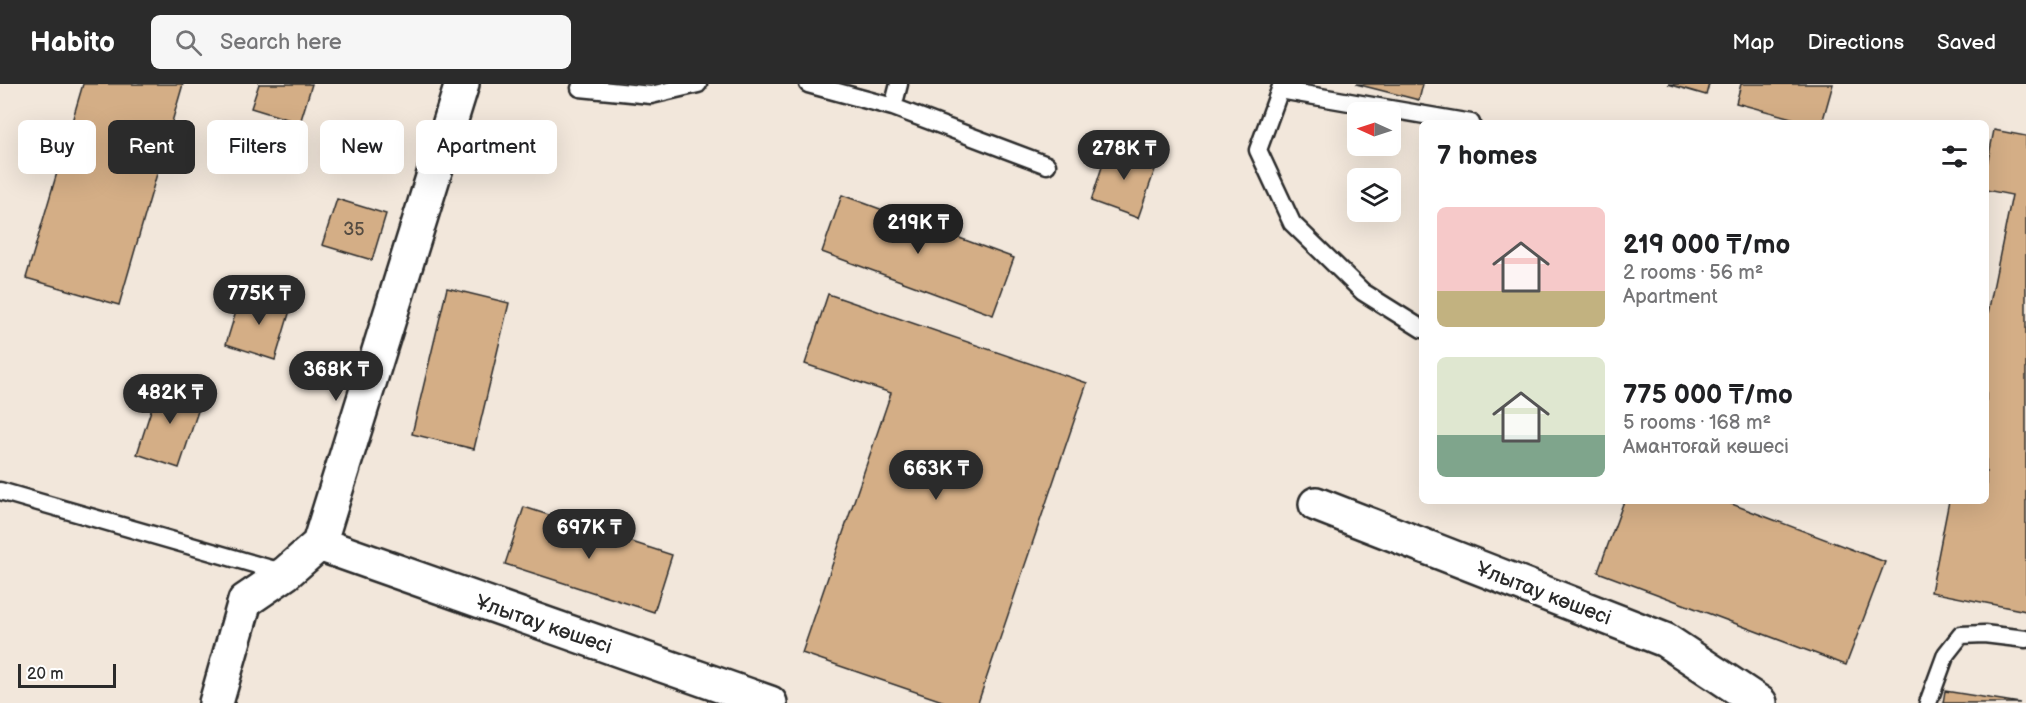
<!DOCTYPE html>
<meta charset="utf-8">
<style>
:root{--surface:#fff;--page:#f6f6f6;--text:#202124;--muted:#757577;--accent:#2b2b2b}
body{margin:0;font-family:"Balsamiq Sans",sans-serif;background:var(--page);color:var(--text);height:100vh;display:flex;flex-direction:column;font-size:22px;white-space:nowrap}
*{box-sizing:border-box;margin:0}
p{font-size:20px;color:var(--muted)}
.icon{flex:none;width:33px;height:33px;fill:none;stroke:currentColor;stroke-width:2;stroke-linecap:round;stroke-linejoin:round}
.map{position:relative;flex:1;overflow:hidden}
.side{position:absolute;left:1419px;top:36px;width:570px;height:384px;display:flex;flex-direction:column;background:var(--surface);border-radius:9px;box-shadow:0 6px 24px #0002}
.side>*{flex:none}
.guide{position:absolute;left:18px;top:36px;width:570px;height:54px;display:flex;gap:12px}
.needle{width:39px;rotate:273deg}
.controls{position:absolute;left:1347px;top:18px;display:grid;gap:12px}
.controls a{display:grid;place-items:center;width:54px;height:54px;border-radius:9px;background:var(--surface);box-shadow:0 6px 24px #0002;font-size:30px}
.scale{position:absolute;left:18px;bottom:15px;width:98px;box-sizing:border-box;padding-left:6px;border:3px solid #2b2b2b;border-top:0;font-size:16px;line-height:21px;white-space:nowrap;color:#2b2b2b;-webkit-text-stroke:4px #fff;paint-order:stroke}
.price{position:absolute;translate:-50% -51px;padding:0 14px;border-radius:21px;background:var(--accent);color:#fff;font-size:20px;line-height:39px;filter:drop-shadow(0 2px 3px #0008)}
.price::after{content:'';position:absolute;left:50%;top:36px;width:18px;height:14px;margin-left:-9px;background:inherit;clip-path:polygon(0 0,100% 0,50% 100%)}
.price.current{background:#222;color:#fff}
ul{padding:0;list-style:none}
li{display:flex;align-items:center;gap:18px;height:150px;padding:0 18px}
li span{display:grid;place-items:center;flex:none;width:168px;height:120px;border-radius:9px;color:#555}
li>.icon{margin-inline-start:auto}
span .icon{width:72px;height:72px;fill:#fffc;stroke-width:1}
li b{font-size:26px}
h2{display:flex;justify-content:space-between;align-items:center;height:72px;padding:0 18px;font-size:26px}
.tag{padding:0 21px;border-radius:9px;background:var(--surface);box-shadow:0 6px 24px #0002;font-size:21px;line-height:54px}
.tag.current{background:var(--accent);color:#fff}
header{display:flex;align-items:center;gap:36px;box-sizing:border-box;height:84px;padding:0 30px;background:var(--accent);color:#fff}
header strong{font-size:28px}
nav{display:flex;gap:33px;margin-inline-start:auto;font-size:21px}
.search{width:420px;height:54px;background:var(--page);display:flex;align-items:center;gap:15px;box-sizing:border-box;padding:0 21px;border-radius:9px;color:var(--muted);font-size:22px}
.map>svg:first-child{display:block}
.building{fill:#d4ae86;stroke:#2b2b2b;stroke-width:1.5}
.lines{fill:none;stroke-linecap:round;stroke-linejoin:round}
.service-casing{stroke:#2b2b2b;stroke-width:21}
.minor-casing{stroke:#2b2b2b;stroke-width:38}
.service{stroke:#fff;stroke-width:16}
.minor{stroke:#fff;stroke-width:33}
.labels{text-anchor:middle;stroke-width:6;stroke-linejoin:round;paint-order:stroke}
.number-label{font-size:18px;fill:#554c42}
.street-label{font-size:21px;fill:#2b2b2b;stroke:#fff}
</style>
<header>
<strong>Habito</strong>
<div class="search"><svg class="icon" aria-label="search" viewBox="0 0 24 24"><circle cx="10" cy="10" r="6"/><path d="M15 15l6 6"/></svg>Search here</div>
<nav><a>Map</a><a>Directions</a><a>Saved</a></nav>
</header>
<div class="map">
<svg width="2026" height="619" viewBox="0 0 2026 619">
<rect width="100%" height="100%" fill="#f2e7db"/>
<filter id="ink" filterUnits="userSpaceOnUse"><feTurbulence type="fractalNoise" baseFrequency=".0167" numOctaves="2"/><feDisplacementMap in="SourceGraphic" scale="12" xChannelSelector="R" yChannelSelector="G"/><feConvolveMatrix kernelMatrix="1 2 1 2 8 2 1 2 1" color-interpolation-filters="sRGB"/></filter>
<g filter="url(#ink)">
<path class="building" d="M 83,0 L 183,0 L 119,221 L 26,194 Z
M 259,0 L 312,0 L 300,39 L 251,24 Z
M 1356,0 L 1423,0 L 1419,16 Z
M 1668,0 L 1709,0 L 1706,11 Z
M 1741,0 L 1833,0 L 1822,39 L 1810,39 L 1736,19 Z
M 1994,46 L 2026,52 L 2026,527 L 1931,508 L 1949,417 L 1986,417 L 1986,239 L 2012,111 L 1986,106 L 1986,86 Z
M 1109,61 L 1158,77 L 1138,134 L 1091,117 Z
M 842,111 L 1014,174 L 993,231 L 822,168 Z
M 337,115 L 386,130 L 372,176 L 322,161 Z
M 447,204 L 509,219 L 474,365 L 412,350 Z
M 242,208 L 291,223 L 275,276 L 226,260 Z
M 828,210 L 1087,299 L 978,619 L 948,619 L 802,569 L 891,309 L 805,280 Z
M 160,298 L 203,312 L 179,384 L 137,370 Z
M 1624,417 L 1724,417 L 1885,478 L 1846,581 L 1598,488 Z
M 524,423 L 672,471 L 654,528 L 505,480 Z
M 1945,607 L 2020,619 L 1943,619 Z"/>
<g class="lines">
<g class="service-casing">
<path id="service" d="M 808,0 L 893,23 L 1047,81
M 1282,0 L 1258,66 L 1292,139 L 1363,208 L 1422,245
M 580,4 L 651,11 L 698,0
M 1280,6 L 1471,39
M 893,23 L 899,0
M 0,407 L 285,489
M 1928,619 L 1946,570 L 1961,551 L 1984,550 L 2026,555"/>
</g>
<g class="minor-casing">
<path id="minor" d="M 1316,420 L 1665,556 L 1760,619
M 319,460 L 770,619
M 216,619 L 245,517 L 286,489 L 319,460 L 462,0"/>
</g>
<use href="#service" class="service"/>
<use href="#minor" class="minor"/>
</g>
</g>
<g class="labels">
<g class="number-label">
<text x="354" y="151">35</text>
</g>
<g class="street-label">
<text transform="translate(1544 509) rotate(21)" y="7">Ұлытау көшесі</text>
<text transform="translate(544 540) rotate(19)" y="7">Ұлытау көшесі</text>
</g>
</g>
</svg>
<div class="controls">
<a><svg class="needle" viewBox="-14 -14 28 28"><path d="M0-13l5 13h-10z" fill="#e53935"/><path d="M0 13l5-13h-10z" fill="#757577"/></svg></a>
<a><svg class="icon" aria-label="layers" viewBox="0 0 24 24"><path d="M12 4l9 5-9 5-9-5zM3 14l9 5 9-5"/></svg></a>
</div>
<div class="scale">20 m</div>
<b class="price" style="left:1124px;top:97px">278K ₸</b>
<b class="price current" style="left:918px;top:171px">219K ₸</b>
<b class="price" style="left:259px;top:242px">775K ₸</b>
<b class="price" style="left:336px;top:318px">368K ₸</b>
<b class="price" style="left:170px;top:341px">482K ₸</b>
<b class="price" style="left:936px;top:417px">663K ₸</b>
<b class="price" style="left:589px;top:476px">697K ₸</b>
<div class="guide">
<a class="tag">Buy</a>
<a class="tag current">Rent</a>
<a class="tag">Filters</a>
<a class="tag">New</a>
<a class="tag">Apartment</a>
</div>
<section class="side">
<h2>7 homes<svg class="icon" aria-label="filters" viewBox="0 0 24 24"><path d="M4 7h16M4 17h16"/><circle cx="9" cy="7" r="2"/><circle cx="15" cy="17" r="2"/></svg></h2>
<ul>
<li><span style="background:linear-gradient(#f6c9c9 70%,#c2b280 0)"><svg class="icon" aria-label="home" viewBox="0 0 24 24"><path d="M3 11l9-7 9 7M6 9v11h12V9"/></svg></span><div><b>219 000 ₸/mo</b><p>2 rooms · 56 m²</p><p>Apartment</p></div></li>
<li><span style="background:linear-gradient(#dfe7d0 65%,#7fa58c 0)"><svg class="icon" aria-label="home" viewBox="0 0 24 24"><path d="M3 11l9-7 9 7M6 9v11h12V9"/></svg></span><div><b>775 000 ₸/mo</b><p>5 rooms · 168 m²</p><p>Амантоғай көшесі</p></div></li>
</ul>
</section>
</div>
